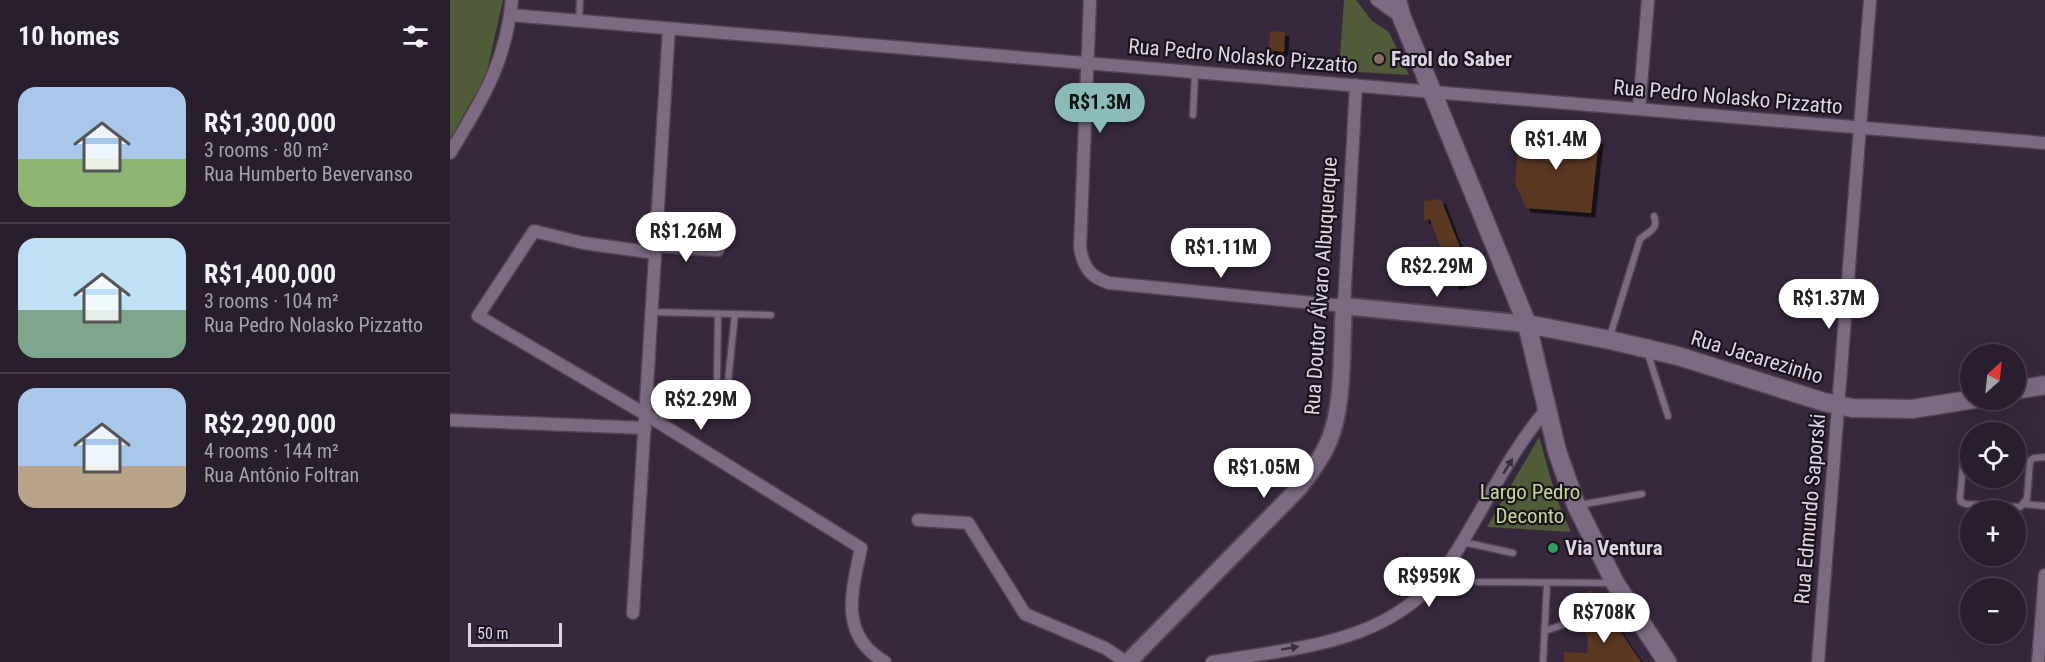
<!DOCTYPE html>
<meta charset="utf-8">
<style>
:root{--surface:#291e2e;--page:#352b3a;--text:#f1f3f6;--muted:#a5a2aa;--line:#453c4a;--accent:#8bbbb9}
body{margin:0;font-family:"Roboto Condensed",sans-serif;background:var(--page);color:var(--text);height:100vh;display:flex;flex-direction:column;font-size:22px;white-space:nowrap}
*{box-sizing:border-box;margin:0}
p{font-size:20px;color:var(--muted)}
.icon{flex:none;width:33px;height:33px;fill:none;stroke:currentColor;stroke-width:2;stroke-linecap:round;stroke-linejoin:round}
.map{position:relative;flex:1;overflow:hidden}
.side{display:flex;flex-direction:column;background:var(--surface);width:450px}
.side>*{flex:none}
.needle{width:39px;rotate:27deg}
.buttons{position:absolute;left:1510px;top:344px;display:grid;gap:12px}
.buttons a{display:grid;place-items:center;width:66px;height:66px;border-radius:50%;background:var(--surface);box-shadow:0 6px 24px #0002,0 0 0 2px var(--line);font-size:30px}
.scale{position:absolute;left:18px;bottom:15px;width:94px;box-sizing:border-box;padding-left:6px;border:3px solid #ded4e2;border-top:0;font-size:16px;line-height:21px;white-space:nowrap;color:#ded4e2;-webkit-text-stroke:4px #1b141e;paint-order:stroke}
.price{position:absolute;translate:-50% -51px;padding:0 14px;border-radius:21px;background:#fff;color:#222;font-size:20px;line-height:39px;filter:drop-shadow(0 2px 3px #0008)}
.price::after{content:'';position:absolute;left:50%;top:36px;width:18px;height:14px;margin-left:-9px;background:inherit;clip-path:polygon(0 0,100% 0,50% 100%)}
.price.current{background:var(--accent);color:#111}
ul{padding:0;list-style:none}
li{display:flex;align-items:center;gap:18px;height:150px;padding:0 18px}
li+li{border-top:2px solid var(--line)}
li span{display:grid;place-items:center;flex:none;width:168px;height:120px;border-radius:18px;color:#555}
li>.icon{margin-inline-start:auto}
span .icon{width:72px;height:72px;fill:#fffc;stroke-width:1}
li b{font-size:26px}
h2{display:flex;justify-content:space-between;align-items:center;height:72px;padding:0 18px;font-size:26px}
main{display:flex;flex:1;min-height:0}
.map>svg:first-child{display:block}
.green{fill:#505b37}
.building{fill:#5a3921;filter:url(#shadow)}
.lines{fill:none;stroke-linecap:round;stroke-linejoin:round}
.service-casing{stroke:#514355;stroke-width:9}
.minor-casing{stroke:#514355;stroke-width:15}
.tertiary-casing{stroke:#514355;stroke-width:20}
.secondary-casing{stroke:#514355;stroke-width:21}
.service{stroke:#7c6a83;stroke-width:6}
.minor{stroke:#7c6a83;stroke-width:12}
.tertiary{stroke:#7c6a83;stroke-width:16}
.secondary{stroke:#7c6a83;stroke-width:18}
.oneway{fill:#382e3c}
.education-dot{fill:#8d6e63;stroke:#1b141e;stroke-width:2}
.leisure-dot{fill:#2e9e5b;stroke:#1b141e;stroke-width:2}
.labels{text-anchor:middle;stroke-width:4.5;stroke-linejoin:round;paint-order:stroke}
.street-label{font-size:21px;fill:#ded4e2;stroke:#1b141e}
.poi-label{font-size:21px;font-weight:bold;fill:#ded4e2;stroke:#1b141e;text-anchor:start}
.park-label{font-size:21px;fill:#c4d896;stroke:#1b141e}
</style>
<main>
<section class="side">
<h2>10 homes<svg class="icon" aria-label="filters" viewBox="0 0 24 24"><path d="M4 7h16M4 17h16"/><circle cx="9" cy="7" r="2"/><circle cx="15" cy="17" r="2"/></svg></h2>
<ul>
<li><span style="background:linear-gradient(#a9c7e8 60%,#8fb573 0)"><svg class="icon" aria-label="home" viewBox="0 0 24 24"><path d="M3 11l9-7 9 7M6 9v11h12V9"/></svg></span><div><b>R$1,300,000</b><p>3 rooms · 80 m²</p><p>Rua Humberto Bevervanso</p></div></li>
<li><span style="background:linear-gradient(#bfe0f5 60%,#7fa58c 0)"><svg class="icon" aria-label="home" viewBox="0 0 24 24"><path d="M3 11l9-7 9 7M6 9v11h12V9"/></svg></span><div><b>R$1,400,000</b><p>3 rooms · 104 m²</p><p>Rua Pedro Nolasko Pizzatto</p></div></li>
<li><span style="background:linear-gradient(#a9c7e8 65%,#b9a48a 0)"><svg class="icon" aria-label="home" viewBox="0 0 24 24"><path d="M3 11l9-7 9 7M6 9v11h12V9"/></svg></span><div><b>R$2,290,000</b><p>4 rooms · 144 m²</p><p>Rua Antônio Foltran</p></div></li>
</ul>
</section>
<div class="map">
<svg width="1595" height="662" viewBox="0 0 1595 662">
<defs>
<filter id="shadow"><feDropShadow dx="4.5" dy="4.5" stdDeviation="0" flood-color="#0009"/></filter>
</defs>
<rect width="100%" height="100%" fill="#37283d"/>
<path class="green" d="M 0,0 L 53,0 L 36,76 L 0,139 Z
M 894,0 L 906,0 L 922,21 L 939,32 L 959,75 L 889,71 Z
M 1089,437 L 1106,497 L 1121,532 L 1037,527 Z"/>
<path class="building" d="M 820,31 L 835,32 L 834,52 L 819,50 Z
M 1072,129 L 1149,139 L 1141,213 L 1076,208 L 1065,183 L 1068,146 L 1058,145 L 1059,134 L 1071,135 Z
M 991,199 L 1022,278 L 1005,286 L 980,219 L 974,220 L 974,201 Z
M 1142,590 L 1152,606 L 1123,616 L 1117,607 Z
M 1159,615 L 1191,662 L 1114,662 L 1114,652 L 1137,653 L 1138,637 L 1129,625 Z"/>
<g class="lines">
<g class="service-casing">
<path id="service" d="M 129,20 L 130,0
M 743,115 L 745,72
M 202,312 L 321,315
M 1160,336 L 1190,239 C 1199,231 1209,230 1204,216
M 1197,351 L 1218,416
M 267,378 L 268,314
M 275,410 L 285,314
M 1514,451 L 1510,498 L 1511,502 L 1516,504 L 1570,507 L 1577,499 L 1580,461 L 1584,458 L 1595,457
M 1575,504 L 1595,506
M 1129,505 L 1192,494
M 1013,542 L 1063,553
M 1028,582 L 1163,583
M 1095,631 L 1176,603
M 1093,662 L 1097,583"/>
</g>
<g class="minor-casing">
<path id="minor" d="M 640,0 L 630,247 C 633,267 640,277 659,283 L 894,306 L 906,85
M 927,0 L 952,18
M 60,15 L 1595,143
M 1189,109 L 1198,0
M 0,153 C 33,98 55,65 62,0
M 206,246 L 268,250
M 205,253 L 133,243 L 84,231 L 28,316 L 195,414 L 411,548 C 402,591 388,635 435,662
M 0,420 L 195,428
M 468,520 L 518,523 L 575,614 L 655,648 L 676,662
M 183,613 L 219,28
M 762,662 C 850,647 947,644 1001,560 C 1033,511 1058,454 1096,410
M 1368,662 L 1420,0
M 1588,662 L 1595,575"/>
</g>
<g class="tertiary-casing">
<path id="tertiary" d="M 678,662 L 848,489 C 863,470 878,450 884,426 C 894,388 891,345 894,306 L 1077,324"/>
</g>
<g class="secondary-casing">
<path id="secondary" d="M 947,0 L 952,18 L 1077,324 L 1107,451 L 1126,505 L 1165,583 L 1217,662
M 1077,324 L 1160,340 L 1228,356 L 1374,402 L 1402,408 L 1462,409 L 1525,399
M 1566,390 L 1595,385"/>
</g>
<use href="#service" class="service"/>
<use href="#minor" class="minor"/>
<use href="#tertiary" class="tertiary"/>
<use href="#secondary" class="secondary"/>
</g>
<defs><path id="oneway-solid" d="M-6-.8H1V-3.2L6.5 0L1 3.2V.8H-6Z" transform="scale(1.5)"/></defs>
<g class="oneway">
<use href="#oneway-solid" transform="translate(1058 466) rotate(-59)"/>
<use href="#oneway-solid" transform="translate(840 648) rotate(-10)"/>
</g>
<circle class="education-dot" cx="929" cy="59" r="6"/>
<circle class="leisure-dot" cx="1103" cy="548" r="6"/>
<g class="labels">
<g class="street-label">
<text transform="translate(793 56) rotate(5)" y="7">Rua Pedro Nolasko Pizzatto</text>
<text transform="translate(1278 97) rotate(5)" y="7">Rua Pedro Nolasko Pizzatto</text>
<text transform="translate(871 286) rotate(-86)" y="7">Rua Doutor Álvaro Albuquerque</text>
<text transform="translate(1307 357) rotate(17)" y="7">Rua Jacarezinho</text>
<text transform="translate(1360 509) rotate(-85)" y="7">Rua Edmundo Saporski</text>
</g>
<g class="poi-label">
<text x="941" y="66">Farol do Saber</text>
<text x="1115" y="555">Via Ventura</text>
</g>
<g class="park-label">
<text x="1080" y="499">Largo Pedro<tspan x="1080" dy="24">Deconto</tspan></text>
</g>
</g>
</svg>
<div class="buttons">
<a><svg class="needle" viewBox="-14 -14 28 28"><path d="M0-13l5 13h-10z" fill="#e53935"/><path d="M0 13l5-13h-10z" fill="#a5a2aa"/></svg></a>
<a><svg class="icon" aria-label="locate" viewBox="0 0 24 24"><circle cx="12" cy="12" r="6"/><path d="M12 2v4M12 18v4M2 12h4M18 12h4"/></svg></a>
<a>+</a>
<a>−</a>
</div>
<div class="scale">50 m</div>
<b class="price current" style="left:650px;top:134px">R$1.3M</b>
<b class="price" style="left:1106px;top:171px">R$1.4M</b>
<b class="price" style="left:236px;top:263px">R$1.26M</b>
<b class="price" style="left:771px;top:279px">R$1.11M</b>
<b class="price" style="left:987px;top:298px">R$2.29M</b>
<b class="price" style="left:1379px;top:330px">R$1.37M</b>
<b class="price" style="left:251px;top:431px">R$2.29M</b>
<b class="price" style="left:814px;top:499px">R$1.05M</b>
<b class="price" style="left:979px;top:608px">R$959K</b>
<b class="price" style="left:1154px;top:644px">R$708K</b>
</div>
</main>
